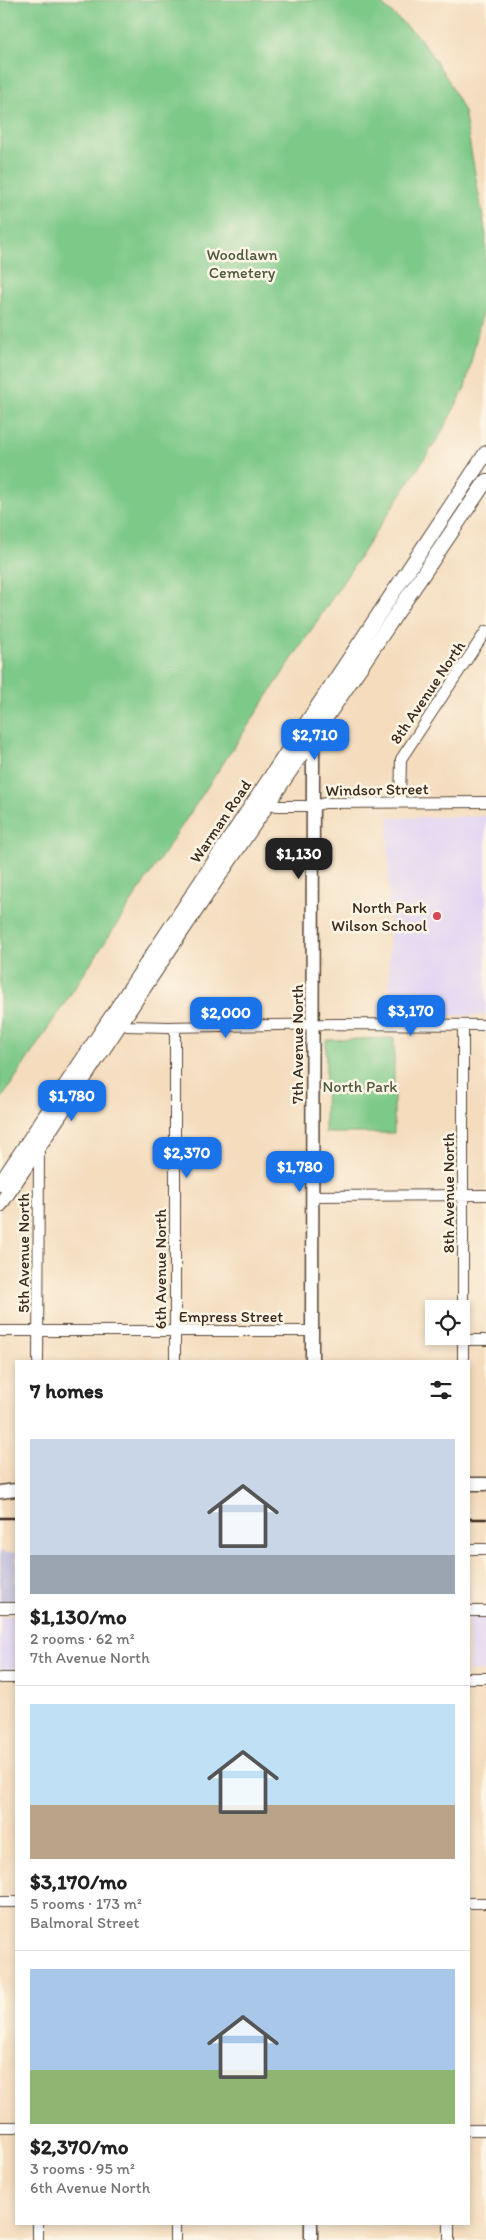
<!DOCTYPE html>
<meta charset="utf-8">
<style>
:root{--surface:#fff;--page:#f6f6f6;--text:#222;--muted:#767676;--line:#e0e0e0;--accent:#1a73e8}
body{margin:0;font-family:Itim,sans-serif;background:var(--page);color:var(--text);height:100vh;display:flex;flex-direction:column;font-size:19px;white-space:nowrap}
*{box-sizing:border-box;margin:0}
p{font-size:16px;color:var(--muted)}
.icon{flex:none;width:28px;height:28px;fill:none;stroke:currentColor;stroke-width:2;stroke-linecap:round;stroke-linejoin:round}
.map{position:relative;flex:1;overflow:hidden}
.side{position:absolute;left:15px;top:1360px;width:455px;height:865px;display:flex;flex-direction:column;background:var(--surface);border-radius:0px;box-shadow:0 2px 8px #0003}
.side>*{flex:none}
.fabs{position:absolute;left:425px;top:1300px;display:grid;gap:10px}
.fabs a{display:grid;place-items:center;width:45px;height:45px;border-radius:0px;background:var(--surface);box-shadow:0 2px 8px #0003;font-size:25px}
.price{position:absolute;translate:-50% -42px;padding:0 11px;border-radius:10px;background:var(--accent);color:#fff;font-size:16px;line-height:32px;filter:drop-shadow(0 1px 2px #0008)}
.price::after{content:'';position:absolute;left:50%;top:30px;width:15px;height:11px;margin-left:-8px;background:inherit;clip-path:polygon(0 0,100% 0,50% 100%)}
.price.active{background:#222;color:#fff}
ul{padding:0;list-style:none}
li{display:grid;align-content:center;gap:10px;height:265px;padding:0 15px}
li+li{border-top:1px solid var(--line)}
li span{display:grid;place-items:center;height:155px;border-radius:0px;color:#555}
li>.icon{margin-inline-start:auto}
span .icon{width:90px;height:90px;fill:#fffc;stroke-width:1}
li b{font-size:21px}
h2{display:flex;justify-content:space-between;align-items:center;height:60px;padding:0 15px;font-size:21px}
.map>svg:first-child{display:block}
.built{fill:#e0d4f4}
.industrial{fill:#c4c0db}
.green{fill:#7dc988;stroke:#5c7a53}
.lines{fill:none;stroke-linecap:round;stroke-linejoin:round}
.minor-casing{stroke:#574536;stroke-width:12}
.tertiary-casing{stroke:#574536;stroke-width:15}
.secondary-casing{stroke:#574536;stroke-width:16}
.minor{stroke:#fff;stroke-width:10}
.tertiary{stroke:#fff;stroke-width:12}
.secondary{stroke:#fff;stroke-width:14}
.rail{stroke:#3b2a1e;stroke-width:2.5}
.poi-dot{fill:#d1495b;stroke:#fcf5e5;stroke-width:2}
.labels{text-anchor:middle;stroke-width:5;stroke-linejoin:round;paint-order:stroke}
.park-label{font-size:16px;fill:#4f5a3e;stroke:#fcf5e5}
.street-label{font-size:16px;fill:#3b2a1e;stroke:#fcf5e5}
.poi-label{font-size:16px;fill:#3b2a1e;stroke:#fcf5e5;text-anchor:end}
</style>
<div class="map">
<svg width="486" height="2240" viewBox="0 0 486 2240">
<rect width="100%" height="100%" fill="#fcf5e5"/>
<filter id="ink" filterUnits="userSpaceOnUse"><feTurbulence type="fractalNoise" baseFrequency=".02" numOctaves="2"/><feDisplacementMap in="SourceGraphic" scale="10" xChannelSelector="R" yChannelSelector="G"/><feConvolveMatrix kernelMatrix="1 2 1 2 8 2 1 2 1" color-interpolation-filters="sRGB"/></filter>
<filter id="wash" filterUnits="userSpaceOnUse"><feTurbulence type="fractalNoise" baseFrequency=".0096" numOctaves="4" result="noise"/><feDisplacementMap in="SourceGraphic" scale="20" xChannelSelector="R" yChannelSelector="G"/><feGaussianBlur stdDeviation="1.12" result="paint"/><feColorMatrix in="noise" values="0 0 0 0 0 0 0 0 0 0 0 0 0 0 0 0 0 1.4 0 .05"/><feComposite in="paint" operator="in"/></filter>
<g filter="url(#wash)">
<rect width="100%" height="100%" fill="#f4dcbd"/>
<path class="built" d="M 486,816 L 486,1015 L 390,1016 L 388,818 Z
M 0,1616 L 16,1616 L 16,1670 L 0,1670 Z
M 469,1617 L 486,1617 L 486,1671 L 469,1671 Z"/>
<path class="industrial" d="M 0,1552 L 16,1553 L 16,1603 L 0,1604 Z"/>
<path class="green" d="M 0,0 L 377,0 L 419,37 L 447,78 L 464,112 L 486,235 L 484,305 L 465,388 L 440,435 L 0,1101 Z
M 394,1038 L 394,1133 L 325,1133 L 326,1040 Z"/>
</g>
<g filter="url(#ink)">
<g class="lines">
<g class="minor-casing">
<path id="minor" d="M 271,801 L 276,806 L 313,806 L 325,803 L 486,802
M 400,802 L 401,759 L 486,631
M 115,1021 L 127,1026 L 168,1027 L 337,1024 L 486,1025
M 463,1026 L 463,1361
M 175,1027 L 175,1361
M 313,1196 L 486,1195
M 0,1331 L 312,1331
M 463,1340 L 486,1340
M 38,1361 L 39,1147
M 469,1549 L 486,1549
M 0,1608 L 16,1608
M 469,1611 L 486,1611
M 0,1678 L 16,1678
M 469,1678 L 486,1678
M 0,1902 L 16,1902
M 469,1903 L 486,1903
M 0,2127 L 16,2127
M 469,2130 L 486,2130
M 38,2224 L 38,2240
M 175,2240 L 175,2224
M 449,2240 L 449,2224"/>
</g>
<g class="tertiary-casing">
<path id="tertiary" d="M 307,735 L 312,741 L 313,752 L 312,1361
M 469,1484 L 486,1484
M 0,1492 L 16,1490
M 311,2224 L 311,2240"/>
</g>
<g class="secondary-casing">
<path id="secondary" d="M 0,1184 L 486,453
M 0,1205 L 167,953 L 486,481"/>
</g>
<use href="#minor" class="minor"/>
<use href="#tertiary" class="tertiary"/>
<use href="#secondary" class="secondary"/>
<path class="rail" d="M 0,1518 L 16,1518
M 469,1519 L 486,1519"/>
</g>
</g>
<circle class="poi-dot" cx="437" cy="916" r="5"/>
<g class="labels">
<g class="park-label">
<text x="242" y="260">Woodlawn<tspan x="242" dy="18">Cemetery</tspan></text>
<text x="360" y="1092">North Park</text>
</g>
<g class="street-label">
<text transform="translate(427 692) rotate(-56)" y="6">8th Avenue North</text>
<text transform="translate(377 789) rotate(-1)" y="6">Windsor Street</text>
<text transform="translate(220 821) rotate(-56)" y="6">Warman Road</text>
<text transform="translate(297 1044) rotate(-90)" y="6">7th Avenue North</text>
<text transform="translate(448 1193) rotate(-90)" y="6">8th Avenue North</text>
<text transform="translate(23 1253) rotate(-90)" y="6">5th Avenue North</text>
<text transform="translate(160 1269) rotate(-90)" y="6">6th Avenue North</text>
<text x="231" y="1322">Empress Street</text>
</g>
<g class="poi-label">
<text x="427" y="913">North Park<tspan x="427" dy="18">Wilson School</tspan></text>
</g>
</g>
</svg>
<div class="fabs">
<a><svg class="icon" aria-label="locate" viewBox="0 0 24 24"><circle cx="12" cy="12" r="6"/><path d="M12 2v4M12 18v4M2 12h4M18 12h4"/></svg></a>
</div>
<b class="price" style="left:315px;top:761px">$2,710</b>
<b class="price active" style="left:299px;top:880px">$1,130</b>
<b class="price" style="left:411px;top:1037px">$3,170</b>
<b class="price" style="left:226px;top:1039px">$2,000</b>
<b class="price" style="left:72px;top:1122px">$1,780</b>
<b class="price" style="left:187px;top:1179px">$2,370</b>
<b class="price" style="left:300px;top:1193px">$1,780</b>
<section class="side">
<h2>7 homes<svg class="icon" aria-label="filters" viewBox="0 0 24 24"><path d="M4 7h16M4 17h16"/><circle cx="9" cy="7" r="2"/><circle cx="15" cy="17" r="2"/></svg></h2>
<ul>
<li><span style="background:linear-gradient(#c9d6e8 75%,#9aa5b1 0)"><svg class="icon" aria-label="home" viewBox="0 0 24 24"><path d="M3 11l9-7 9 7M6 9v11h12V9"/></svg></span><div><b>$1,130/mo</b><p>2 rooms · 62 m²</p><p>7th Avenue North</p></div></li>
<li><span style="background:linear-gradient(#bfe0f5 65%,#b9a48a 0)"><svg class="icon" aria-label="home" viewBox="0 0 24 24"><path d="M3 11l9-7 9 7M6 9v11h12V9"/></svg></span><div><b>$3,170/mo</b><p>5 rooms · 173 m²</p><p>Balmoral Street</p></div></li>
<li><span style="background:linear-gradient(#a9c7e8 65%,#8fb573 0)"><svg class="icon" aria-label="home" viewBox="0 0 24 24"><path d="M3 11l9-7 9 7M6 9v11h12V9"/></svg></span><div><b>$2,370/mo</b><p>3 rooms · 95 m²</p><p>6th Avenue North</p></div></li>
</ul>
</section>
</div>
